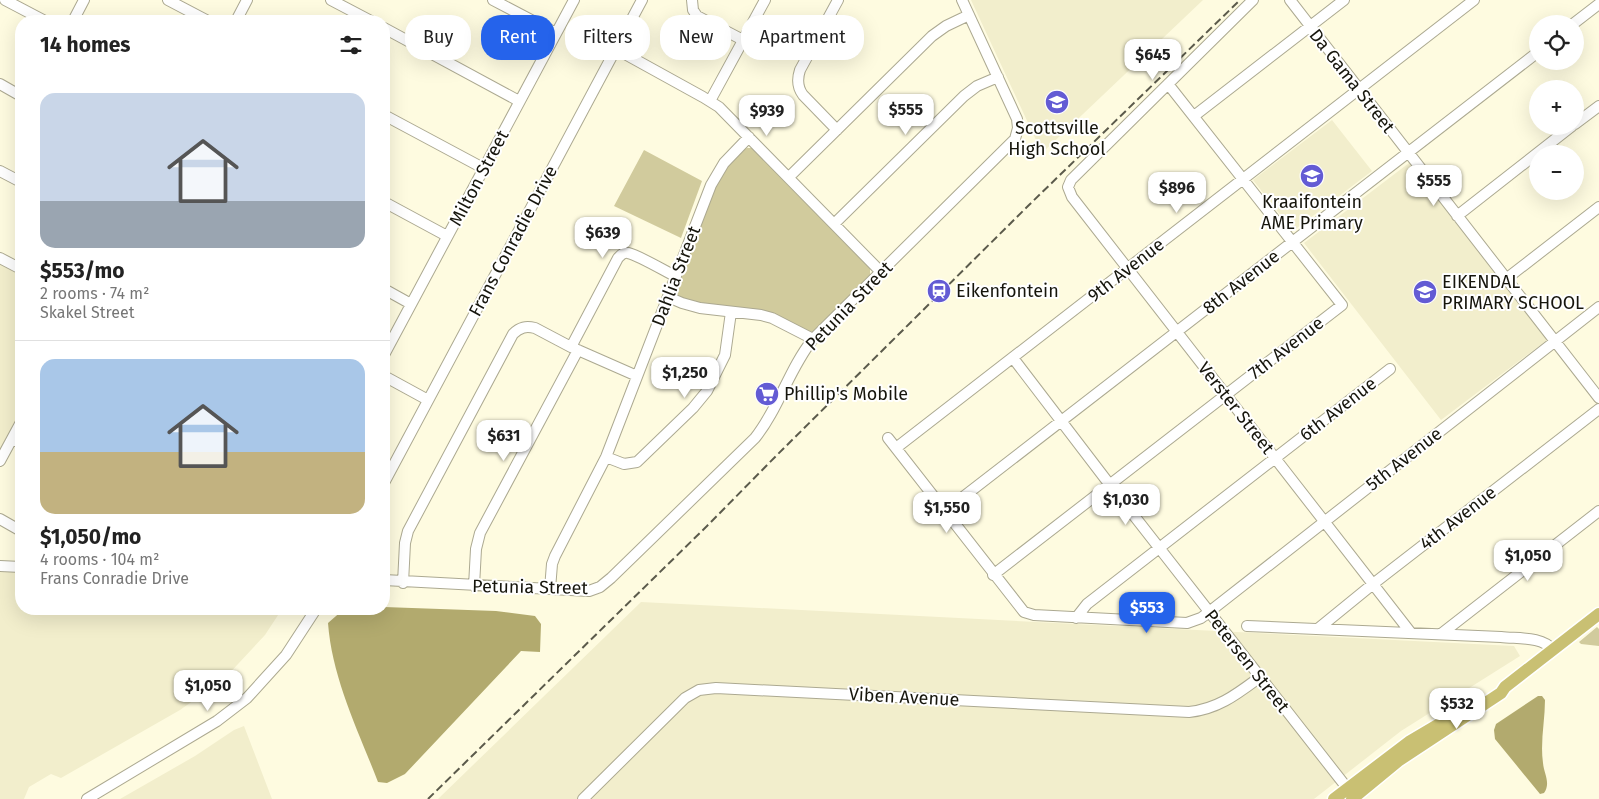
<!DOCTYPE html>
<meta charset="utf-8">
<style>
:root{--surface:#fff;--page:#f6f6f6;--text:#222;--muted:#767676;--line:#e0e0e0;--accent:#2563eb}
body{margin:0;font-family:"Fira Sans",sans-serif;background:var(--page);color:var(--text);height:100vh;display:flex;flex-direction:column;font-size:19px;white-space:nowrap}
*{box-sizing:border-box;margin:0}
p{font-size:16px;color:var(--muted)}
.icon{flex:none;width:28px;height:28px;fill:none;stroke:currentColor;stroke-width:2;stroke-linecap:round;stroke-linejoin:round}
.map{position:relative;flex:1;overflow:hidden}
.panel{position:absolute;left:15px;top:15px;width:375px;height:600px;display:flex;flex-direction:column;background:var(--surface);border-radius:20px;box-shadow:0 5px 20px #0002}
.panel>*{flex:none}
.banner{position:absolute;left:405px;top:15px;width:475px;height:45px;display:flex;gap:10px}
.tools{position:absolute;left:1529px;top:15px;display:grid;gap:10px}
.tools a{display:grid;place-items:center;width:55px;height:55px;border-radius:50%;background:var(--surface);box-shadow:0 5px 20px #0002;font-size:25px}
.price{position:absolute;translate:-50% -42px;padding:0 11px;border-radius:10px;background:#fff;color:#222;font-size:16px;line-height:32px;filter:drop-shadow(0 1px 2px #0008)}
.price::after{content:'';position:absolute;left:50%;top:30px;width:15px;height:11px;margin-left:-8px;background:inherit;clip-path:polygon(0 0,100% 0,50% 100%)}
.price.selected{background:var(--accent);color:#fff}
ul{padding:0;list-style:none}
li{display:grid;align-content:center;gap:10px;height:265px;padding:0 25px}
li+li{border-top:1px solid var(--line)}
li span{display:grid;place-items:center;height:155px;border-radius:15px;color:#555}
li>.icon{margin-inline-start:auto}
span .icon{width:90px;height:90px;fill:#fffc;stroke-width:1}
li b{font-size:21px}
h2{display:flex;justify-content:space-between;align-items:center;height:60px;padding:0 25px;font-size:21px}
.chip{padding:0 18px;border-radius:20px;background:var(--surface);box-shadow:0 5px 20px #0002;font-size:18px;line-height:45px}
.chip.selected{background:var(--accent);color:#fff}
.map>svg:first-child{display:block}
.built{fill:#f2eecc}
.green{fill:#d1cb9d}
.water{fill:#b2aa6e}
.lines{fill:none;stroke-linecap:round;stroke-linejoin:round}
.minor-casing{stroke:#aca991;stroke-width:12}
.major-casing{stroke:#fff;stroke-width:15}
.minor{stroke:#fff;stroke-width:10}
.major{stroke:#c9c073;stroke-width:12}
.rail{stroke:#5b5a4b;stroke-width:2;stroke-dasharray:8 4;stroke-linecap:butt}
.labels{text-anchor:middle;stroke-width:4;stroke-linejoin:round;paint-order:stroke}
.street-label{font-size:18px;fill:#16150c;stroke:#fff}
.poi-label{font-size:18px;fill:#16150c;stroke:#fff;text-anchor:start}
</style>
<div class="map">
<svg width="1599" height="799" viewBox="0 0 1599 799">
<rect width="100%" height="100%" fill="#fefbe0"/>
<path class="built" d="M 971,0 L 1203,0 L 1042,153 Z
M 1332,120 L 1372,171 L 1293,231 L 1253,180 Z
M 1409,163 L 1547,340 L 1441,420 L 1304,243 Z
M 0,264 L 21,276 L 21,413 L 0,452 Z
M 0,570 L 21,571 L 21,609 L 282,609 L 265,635 L 224,679 L 180,710 L 61,778 L 51,774 L 29,787 L 24,799 L 0,799 Z
M 641,602 L 1514,646 L 1520,656 L 1401,731 L 1314,799 L 438,799 Z
M 244,726 L 272,799 L 120,799 L 195,756 L 234,730 Z"/>
<path class="green" d="M 747,148 L 753,148 L 870,267 L 870,276 L 812,332 L 699,304 L 678,297 L 674,291 L 716,183 C 723,170 734,154 747,148 Z
M 644,150 L 702,181 L 681,238 L 614,206 Z
M 1597,627 L 1599,629 L 1599,646 L 1581,644 L 1579,642 Z"/>
<path class="water" d="M 384,607 L 496,611 L 535,616 L 541,624 L 540,652 L 521,651 L 405,774 L 387,783 L 378,782 C 358,730 332,678 328,623 L 344,609 L 384,609 Z
M 1538,696 L 1542,696 L 1545,700 C 1545,721 1540,742 1543,763 C 1544,774 1551,783 1544,793 L 1540,794 L 1495,739 L 1494,730 L 1496,724 Z"/>
<g class="lines">
<g class="minor-casing">
<path id="minor" d="M 5,0 L 45,21
M 168,0 L 208,21
M 331,0 L 371,21
M 493,0 L 556,33
M 692,0 L 693,10 L 697,16 L 743,40
M 1253,0 L 1071,180 L 1068,187 L 1072,197 L 1411,633
M 1290,0 L 1599,398
M 73,21 L 84,0
M 236,21 L 247,0
M 1573,24 L 1599,4
M 384,28 L 519,101
M 616,49 L 703,97 L 719,107 L 881,272
M 0,84 L 21,96
M 710,101 L 765,0
M 384,115 L 483,168
M 1194,116 L 1344,0
M 1575,124 L 1599,106
M 837,130 L 803,95 C 797,87 797,79 800,70 L 838,0
M 0,171 L 21,182
M 789,177 L 932,36 L 946,26 L 969,15
M 384,202 L 447,236
M 1457,216 L 1572,126
M 834,224 L 964,96 L 977,86 L 998,77
M 0,258 L 21,269
M 1506,279 L 1599,207
M 384,289 L 411,304
M 668,297 L 682,303 L 700,308 L 761,315 L 772,318 L 813,339
M 571,347 L 618,258 C 621,255 623,252 628,253 C 638,255 665,271 675,276
M 384,355 L 574,0
M 1013,358 L 1110,485 L 1351,793
M 384,376 L 428,400
M 888,438 L 1024,612 L 1034,615 L 1187,623 L 1201,618 L 1209,612 L 1599,307
M 12,439 L 21,443
M 896,448 L 1474,0
M 606,457 L 624,464 L 637,462 L 693,408 L 707,391 L 725,355 L 731,312
M 0,461 L 21,422
M 384,483 L 642,0
M 945,511 L 1538,52
M 0,519 L 21,531
M 0,566 L 21,567
M 993,575 L 1342,305 L 1168,84
M 384,580 L 589,591 L 600,587 L 611,578 L 755,438 C 779,408 789,369 813,339 L 1015,139 L 1018,128 L 1017,119 L 962,0
M 403,583 L 405,543 L 408,531 L 513,334 C 520,327 526,326 535,328 L 571,347 L 637,376
M 474,586 L 476,549 L 480,533 L 578,350
M 550,589 L 552,564 L 555,556 L 606,457 L 711,185 L 724,163 L 749,137
M 1076,618 L 1087,604 L 1390,369
M 1247,626 L 1501,637 C 1518,639 1542,636 1553,650
M 1319,628 L 1373,584 L 1599,409
M 1441,634 L 1599,511
M 87,799 L 217,721 L 247,698 L 286,655 L 316,609
M 583,799 L 685,698 L 699,690 L 716,688 L 1189,712 C 1218,709 1237,694 1260,677"/>
</g>
<g class="major-casing">
<path id="major" d="M 1334,799 L 1409,742 L 1453,716
M 1352,799 L 1398,761 L 1501,693 L 1505,687 L 1599,614"/>
</g>
<use href="#minor" class="minor"/>
<use href="#major" class="major"/>
<path class="rail" d="M 428,799 L 707,526 L 777,455 L 1029,205 L 1240,0"/>
</g>
<defs>
<g id="school-disc" transform="scale(1.25)"><circle r="9.5" fill="#635bd4" stroke="#fff"/><path d="M0-5L7-2L0 1L-7-2ZM-4 1L0 2.5L4 1V4Q0 6-4 4Z" fill="#fff"/></g>
<g id="station-disc" transform="scale(1.25)"><circle r="9.5" fill="#635bd4" stroke="#fff"/><path d="M-3-6H3Q5-6 5-4V2Q5 4 3 4L4.5 6H3L1.5 4h-3L-3 6H-4.5L-3 4Q-5 4-5 2V-4Q-5-6-3-6ZM-3.5-4v3h7v-3ZM-3.5 1v1.5H-2V1ZM2 1v1.5H3.5V1Z" fill="#fff"/></g>
<g id="supermarket-disc" transform="scale(1.25)"><circle r="9.5" fill="#635bd4" stroke="#fff"/><path d="M-6-5.5h2.5l.6 2H6L4.5 2H-2.5L-4.4-4H-6ZM-1.5 3.2a1.3 1.3 0 1 0 .1 0ZM3 3.2a1.3 1.3 0 1 0 .1 0Z" fill="#fff"/></g>
</defs>
<g fill-rule="evenodd">
<use href="#school-disc" x="1057" y="102"/>
<use href="#school-disc" x="1312" y="176"/>
<use href="#station-disc" x="939" y="291"/>
<use href="#school-disc" x="1425" y="292"/>
<use href="#supermarket-disc" x="767" y="394"/>
</g>
<g class="labels">
<g class="street-label">
<text transform="translate(1352 81) rotate(52)" y="6">Da Gama Street</text>
<text transform="translate(479 178) rotate(-62)" y="6">Milton Street</text>
<text transform="translate(513 241) rotate(-62)" y="6">Frans Conradie Drive</text>
<text transform="translate(1126 270) rotate(-38)" y="6">9th Avenue</text>
<text transform="translate(676 276) rotate(-69)" y="6">Dahlia Street</text>
<text transform="translate(1241 282) rotate(-38)" y="6">8th Avenue</text>
<text transform="translate(849 306) rotate(-46)" y="6">Petunia Street</text>
<text transform="translate(1286 348) rotate(-38)" y="6">7th Avenue</text>
<text transform="translate(1236 408) rotate(52)" y="6">Verster Street</text>
<text transform="translate(1338 409) rotate(-38)" y="6">6th Avenue</text>
<text transform="translate(1404 459) rotate(-38)" y="6">5th Avenue</text>
<text transform="translate(1458 518) rotate(-38)" y="6">4th Avenue</text>
<text transform="translate(530 587) rotate(1)" y="6">Petunia Street</text>
<text transform="translate(1247 661) rotate(52)" y="6">Petersen Street</text>
<text transform="translate(904 697) rotate(3)" y="6">Viben Avenue</text>
</g>
<g class="poi-label">
<text x="1057" y="134" text-anchor="middle">Scottsville<tspan x="1057" dy="21">High School</tspan></text>
<text x="1312" y="208" text-anchor="middle">Kraaifontein<tspan x="1312" dy="21">AME Primary</tspan></text>
<text x="1442" y="288">EIKENDAL<tspan x="1442" dy="21">PRIMARY SCHOOL</tspan></text>
<text x="956" y="297">Eikenfontein</text>
<text x="784" y="400">Phillip's Mobile</text>
</g>
</g>
</svg>
<div class="tools">
<a><svg class="icon" aria-label="locate" viewBox="0 0 24 24"><circle cx="12" cy="12" r="6"/><path d="M12 2v4M12 18v4M2 12h4M18 12h4"/></svg></a>
<a>+</a>
<a>−</a>
</div>
<b class="price" style="left:1153px;top:81px">$645</b>
<b class="price" style="left:906px;top:136px">$555</b>
<b class="price" style="left:767px;top:137px">$939</b>
<b class="price" style="left:1434px;top:207px">$555</b>
<b class="price" style="left:1177px;top:214px">$896</b>
<b class="price" style="left:603px;top:259px">$639</b>
<b class="price" style="left:685px;top:399px">$1,250</b>
<b class="price" style="left:504px;top:462px">$631</b>
<b class="price" style="left:1126px;top:526px">$1,030</b>
<b class="price" style="left:947px;top:534px">$1,550</b>
<b class="price" style="left:1528px;top:582px">$1,050</b>
<b class="price selected" style="left:1147px;top:634px">$553</b>
<b class="price" style="left:208px;top:712px">$1,050</b>
<b class="price" style="left:1457px;top:730px">$532</b>
<div class="banner">
<a class="chip">Buy</a>
<a class="chip selected">Rent</a>
<a class="chip">Filters</a>
<a class="chip">New</a>
<a class="chip">Apartment</a>
</div>
<section class="panel">
<h2>14 homes<svg class="icon" aria-label="filters" viewBox="0 0 24 24"><path d="M4 7h16M4 17h16"/><circle cx="9" cy="7" r="2"/><circle cx="15" cy="17" r="2"/></svg></h2>
<ul>
<li><span style="background:linear-gradient(#c9d6e8 70%,#9aa5b1 0)"><svg class="icon" aria-label="home" viewBox="0 0 24 24"><path d="M3 11l9-7 9 7M6 9v11h12V9"/></svg></span><div><b>$553/mo</b><p>2 rooms · 74 m²</p><p>Skakel Street</p></div></li>
<li><span style="background:linear-gradient(#a9c7e8 60%,#c2b280 0)"><svg class="icon" aria-label="home" viewBox="0 0 24 24"><path d="M3 11l9-7 9 7M6 9v11h12V9"/></svg></span><div><b>$1,050/mo</b><p>4 rooms · 104 m²</p><p>Frans Conradie Drive</p></div></li>
</ul>
</section>
</div>
